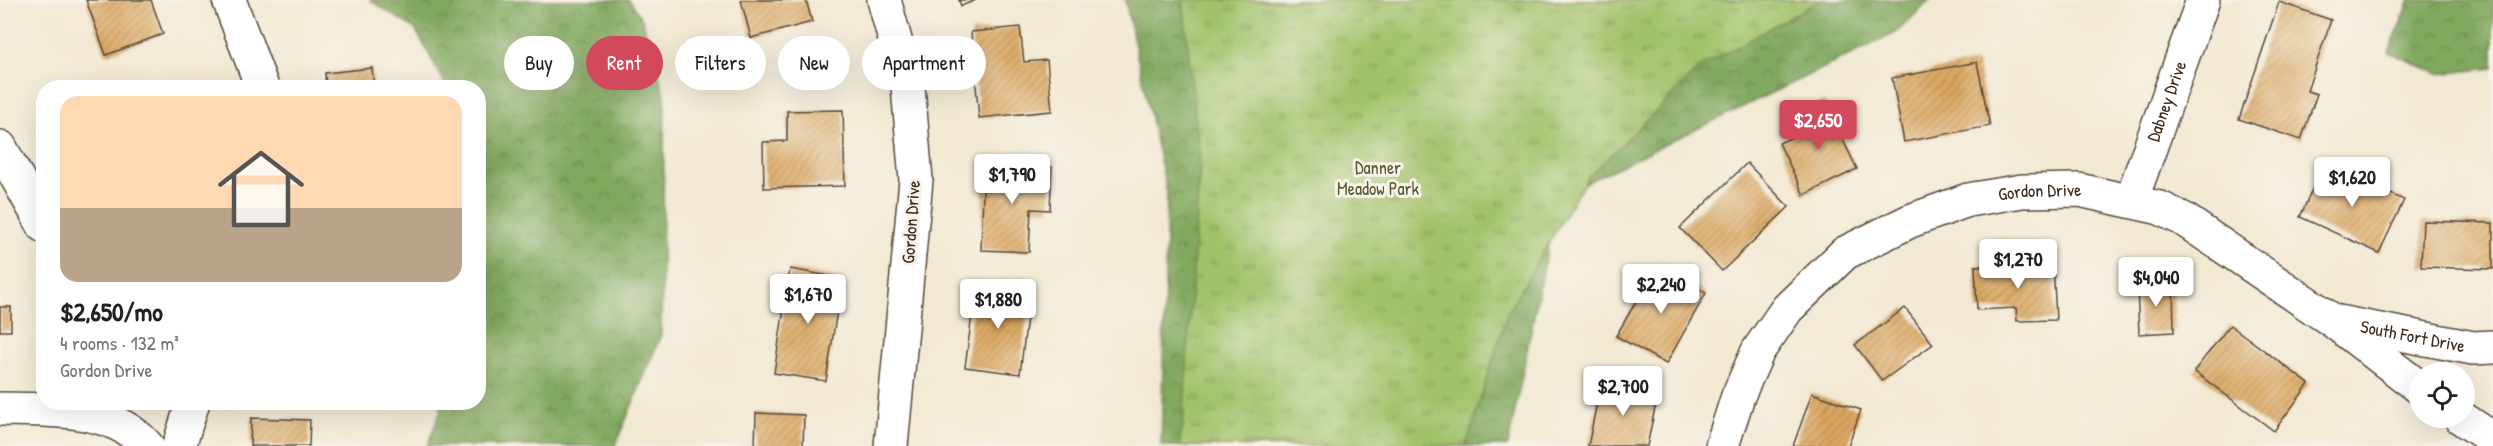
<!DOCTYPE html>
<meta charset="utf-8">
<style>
:root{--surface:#fff;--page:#f6f6f6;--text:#222;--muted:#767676;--line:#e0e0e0;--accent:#d1495b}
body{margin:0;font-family:"Patrick Hand",sans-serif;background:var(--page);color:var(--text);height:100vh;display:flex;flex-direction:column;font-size:22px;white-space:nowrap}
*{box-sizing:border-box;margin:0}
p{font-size:20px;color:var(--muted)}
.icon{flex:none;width:33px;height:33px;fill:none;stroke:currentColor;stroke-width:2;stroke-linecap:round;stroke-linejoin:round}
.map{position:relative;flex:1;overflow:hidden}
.panel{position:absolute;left:36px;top:80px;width:450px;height:330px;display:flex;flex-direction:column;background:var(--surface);border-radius:24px;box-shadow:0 6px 24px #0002}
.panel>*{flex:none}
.guide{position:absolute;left:504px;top:36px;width:570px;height:54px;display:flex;gap:12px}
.tools{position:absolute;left:2409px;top:362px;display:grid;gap:12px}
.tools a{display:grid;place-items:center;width:66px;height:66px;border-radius:50%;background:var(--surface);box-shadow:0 6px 24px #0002;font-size:30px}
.price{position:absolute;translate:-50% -51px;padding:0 14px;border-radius:6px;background:#fff;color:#222;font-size:20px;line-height:39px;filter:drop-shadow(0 2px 3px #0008)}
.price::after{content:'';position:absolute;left:50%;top:36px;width:18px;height:14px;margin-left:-9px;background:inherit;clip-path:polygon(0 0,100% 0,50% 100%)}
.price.current{background:var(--accent);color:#fff}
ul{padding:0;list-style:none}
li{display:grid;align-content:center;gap:12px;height:318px;padding:0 24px}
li+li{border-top:2px solid var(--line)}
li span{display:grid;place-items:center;height:186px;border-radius:18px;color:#555}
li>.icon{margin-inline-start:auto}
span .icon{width:108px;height:108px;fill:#fffc;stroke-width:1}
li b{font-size:26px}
.pill{padding:0 21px;border-radius:27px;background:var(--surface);box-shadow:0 6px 24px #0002;font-size:21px;line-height:54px}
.pill.current{background:var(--accent);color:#fff}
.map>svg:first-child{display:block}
.forest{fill:url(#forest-crowns);stroke:#5e693e;stroke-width:1.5}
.park{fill:url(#park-tufts);stroke:#6e7644;stroke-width:1.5}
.building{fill:url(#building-hatch)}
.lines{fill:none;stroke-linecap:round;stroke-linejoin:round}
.minor-casing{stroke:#564739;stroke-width:36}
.minor{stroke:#fff;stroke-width:33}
.labels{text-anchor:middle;stroke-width:6;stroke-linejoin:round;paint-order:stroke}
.street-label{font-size:18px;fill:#3b2a1e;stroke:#f7f3e8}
.park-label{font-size:18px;fill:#5a5835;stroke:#f7f3e8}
</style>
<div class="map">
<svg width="2493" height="446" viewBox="0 0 2493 446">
<defs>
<pattern id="forest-crowns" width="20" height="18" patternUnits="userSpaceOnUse" patternTransform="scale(1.5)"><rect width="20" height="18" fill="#81a85f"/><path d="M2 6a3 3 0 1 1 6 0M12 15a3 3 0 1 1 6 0" fill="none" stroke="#6b894e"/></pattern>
<pattern id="park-tufts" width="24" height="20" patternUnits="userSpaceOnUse" patternTransform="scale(1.5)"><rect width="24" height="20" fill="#a2c26b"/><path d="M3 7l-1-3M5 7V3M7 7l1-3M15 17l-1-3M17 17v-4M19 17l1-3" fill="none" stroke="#859e57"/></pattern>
<pattern id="building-hatch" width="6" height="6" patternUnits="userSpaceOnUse" patternTransform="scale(1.5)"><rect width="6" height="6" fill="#dca862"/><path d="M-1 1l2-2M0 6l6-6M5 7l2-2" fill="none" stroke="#b48950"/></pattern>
</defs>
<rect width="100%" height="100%" fill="#f7f3e8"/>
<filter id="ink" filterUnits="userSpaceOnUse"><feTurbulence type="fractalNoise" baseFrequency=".0167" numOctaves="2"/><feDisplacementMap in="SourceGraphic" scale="12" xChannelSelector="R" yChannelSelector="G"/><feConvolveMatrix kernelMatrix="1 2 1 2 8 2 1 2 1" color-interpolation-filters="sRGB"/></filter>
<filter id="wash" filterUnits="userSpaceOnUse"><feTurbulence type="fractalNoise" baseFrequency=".008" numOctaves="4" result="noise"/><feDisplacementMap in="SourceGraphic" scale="24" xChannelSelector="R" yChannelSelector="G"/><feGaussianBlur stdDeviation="1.35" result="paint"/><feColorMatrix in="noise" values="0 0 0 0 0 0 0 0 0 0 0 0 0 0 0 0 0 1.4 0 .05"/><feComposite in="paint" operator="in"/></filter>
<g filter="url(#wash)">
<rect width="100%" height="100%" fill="#f2e9d3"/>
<path class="forest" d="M 370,0 L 629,0 L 642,19 L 665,96 L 661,335 L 615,446 L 427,446 L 440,412 L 441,402 L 478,402 L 478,87 L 447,87 L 415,29 Z
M 1125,0 L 1930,0 L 1896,33 L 1558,196 L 1508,446 L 1161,446 L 1167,192 Z
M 2410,0 L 2493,0 L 2493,68 L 2438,74 L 2389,52 Z"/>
<path class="park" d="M 1183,0 L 1821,0 L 1702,66 L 1587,178 L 1507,313 L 1466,446 L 1178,446 L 1183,426 L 1200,161 Z"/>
<g id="blocks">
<path class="building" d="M 86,0 L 151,0 L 163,34 L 106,55 Z
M 741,0 L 806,0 L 812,22 L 751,38 Z
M 959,0 L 976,0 L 961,6 Z
M 2279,2 L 2331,20 L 2307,91 L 2317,94 L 2301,140 L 2239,119 Z
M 1020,27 L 1024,62 L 1047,60 L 1052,111 L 979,118 L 971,32 Z
M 1977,62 L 1990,126 L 1904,142 L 1892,78 Z
M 372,68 L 374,87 L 326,87 L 325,73 Z
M 1824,101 L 1857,169 L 1804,195 L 1779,143 L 1806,131 L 1798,114 Z
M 843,110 L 845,186 L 764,188 L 763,142 L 787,141 L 787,111 Z
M 1747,163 L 1789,207 L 1722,271 L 1680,228 Z
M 2324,163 L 2404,200 L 2379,253 L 2300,217 Z
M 984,165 L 1052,167 L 1050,210 L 1031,209 L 1029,252 L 981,250 Z
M 2423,221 L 2493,223 L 2493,269 L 2421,267 Z
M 2053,263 L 2056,320 L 2017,321 L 2016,308 L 1977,310 L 1975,266 Z
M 1657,265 L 1706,293 L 1666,364 L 1616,336 Z
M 790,269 L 842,278 L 826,381 L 774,373 Z
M 2173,283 L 2174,332 L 2139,334 L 2137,285 Z
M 976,285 L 1030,293 L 1020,374 L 965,367 Z
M 0,307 L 11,307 L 11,331 L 0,331 Z
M 1905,308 L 1933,344 L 1882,381 L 1855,345 Z
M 2230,325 L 2309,384 L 2274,431 L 2194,371 Z
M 1601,383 L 1658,394 L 1647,446 L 1588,446 Z
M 1812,393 L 1861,410 L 1848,446 L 1793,446 Z
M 756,413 L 804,415 L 803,446 L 755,446 Z
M 251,418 L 310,420 L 309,446 L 250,446 Z"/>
</g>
</g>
<g filter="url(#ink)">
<use href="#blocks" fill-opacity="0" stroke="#564739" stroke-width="1.5"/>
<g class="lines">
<g class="minor-casing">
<g id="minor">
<path d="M 229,0 L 262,87"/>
<path d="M 884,0 L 908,87 L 916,180 L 891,446"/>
<path d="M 0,147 L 44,226"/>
<path id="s1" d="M 2131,201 L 2203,0"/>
<path id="s2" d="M 2338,322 L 2473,348 L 2493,347"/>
<path d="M 0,409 C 48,410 113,406 147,446"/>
<path d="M 2460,417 L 2493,439"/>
<path d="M 179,446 L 193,402"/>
<path id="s3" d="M 1722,446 L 1738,396 L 1758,351 L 1787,309 L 1845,253 L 1910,221 L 1968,200 L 2022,191 L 2079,190 L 2160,208 L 2183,219 L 2333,321 L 2420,388"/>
</g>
</g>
<use href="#minor" class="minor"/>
</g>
</g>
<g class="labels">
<g class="street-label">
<text dy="6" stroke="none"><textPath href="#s1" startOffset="106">Dabney Drive</textPath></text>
<text dy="6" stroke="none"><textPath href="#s3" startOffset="440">Gordon Drive</textPath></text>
<text transform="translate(911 222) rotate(-86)" y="6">Gordon Drive</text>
<text dy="6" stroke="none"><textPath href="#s2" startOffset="76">South Fort Drive</textPath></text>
</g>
<g class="park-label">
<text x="1378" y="174">Danner<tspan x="1378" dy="21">Meadow Park</tspan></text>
</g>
</g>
</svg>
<div class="tools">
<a><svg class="icon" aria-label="locate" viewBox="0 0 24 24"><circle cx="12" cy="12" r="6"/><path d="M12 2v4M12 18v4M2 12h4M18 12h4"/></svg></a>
</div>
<b class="price current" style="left:1818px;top:151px">$2,650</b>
<b class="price" style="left:1012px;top:205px">$1,790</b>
<b class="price" style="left:2352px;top:208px">$1,620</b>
<b class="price" style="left:2018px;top:290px">$1,270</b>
<b class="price" style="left:2156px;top:308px">$4,040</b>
<b class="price" style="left:1661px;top:315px">$2,240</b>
<b class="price" style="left:808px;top:325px">$1,670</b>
<b class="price" style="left:998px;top:330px">$1,880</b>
<b class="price" style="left:1623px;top:417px">$2,700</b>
<div class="guide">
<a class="pill">Buy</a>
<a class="pill current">Rent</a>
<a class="pill">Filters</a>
<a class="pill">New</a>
<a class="pill">Apartment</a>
</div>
<section class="panel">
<ul>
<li><span style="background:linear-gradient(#ffd9b3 60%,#b9a48a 0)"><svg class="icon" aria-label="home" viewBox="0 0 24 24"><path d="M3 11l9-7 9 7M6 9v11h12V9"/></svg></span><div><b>$2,650/mo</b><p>4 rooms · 132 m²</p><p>Gordon Drive</p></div></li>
</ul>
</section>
</div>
